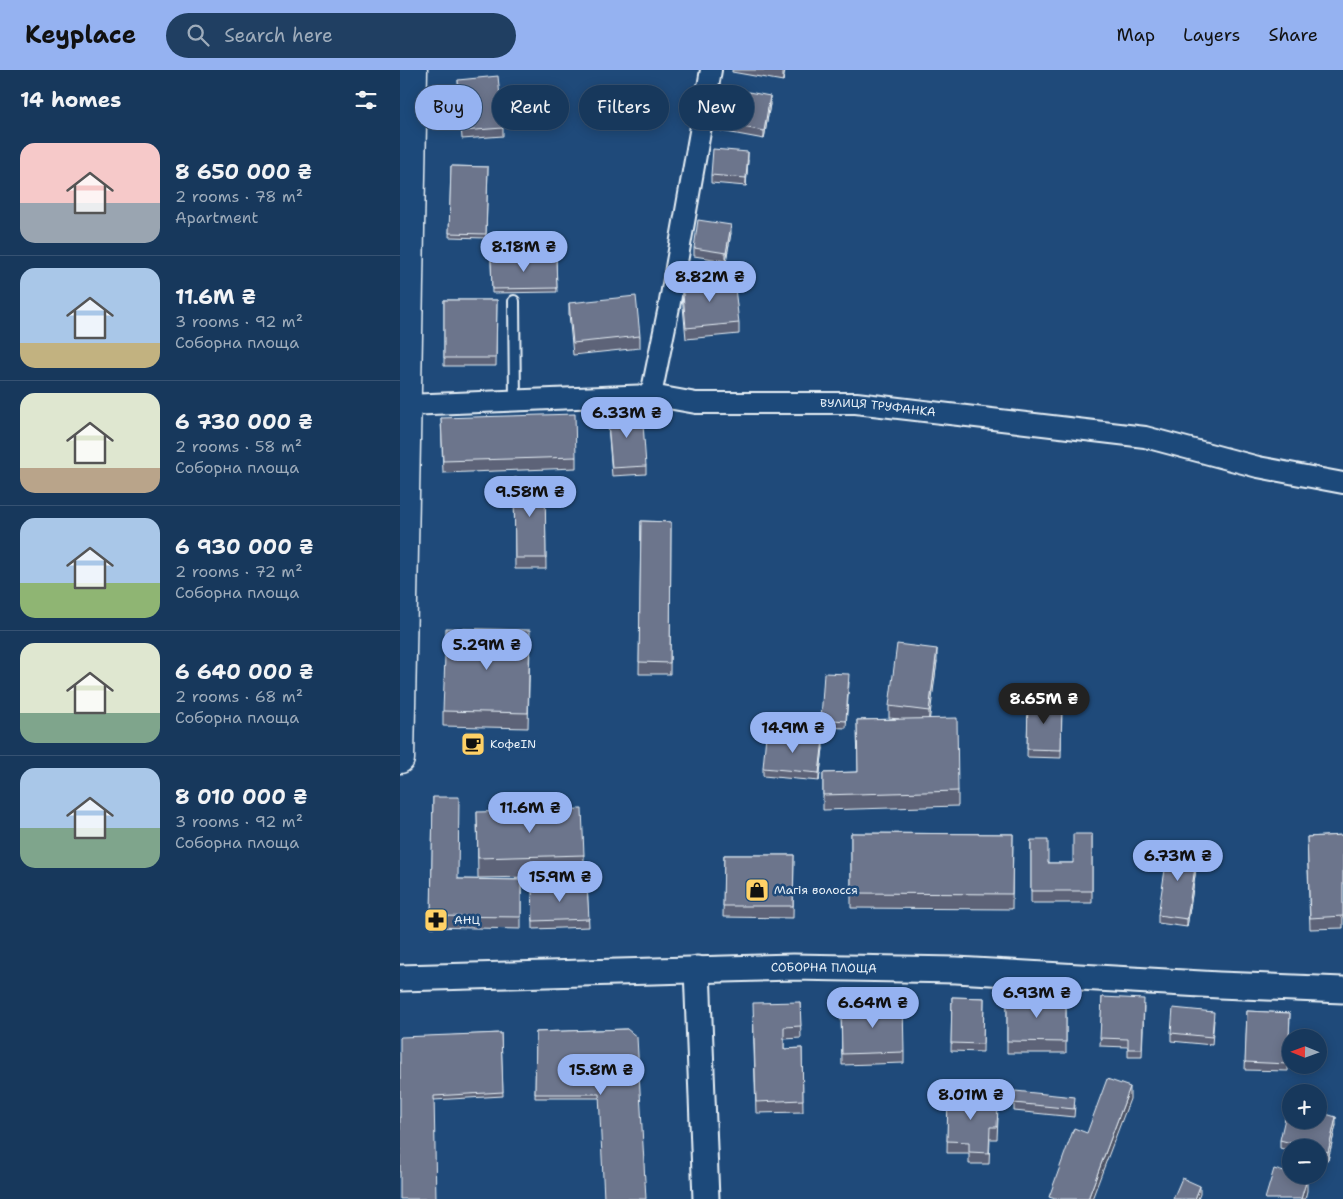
<!DOCTYPE html>
<meta charset="utf-8">
<style>
:root{--surface:#17385c;--page:#203f62;--text:#f1f3f6;--muted:#9eacbb;--line:#365272;--accent:#95b2f1}
body{margin:0;font-family:"Shantell Sans",sans-serif;background:var(--page);color:var(--text);height:100vh;display:flex;flex-direction:column;font-size:19px;white-space:nowrap}
*{box-sizing:border-box;margin:0}
p{font-size:16px;color:var(--muted)}
.icon{flex:none;width:28px;height:28px;fill:none;stroke:currentColor;stroke-width:2;stroke-linecap:round;stroke-linejoin:round}
.map{position:relative;flex:1;overflow:hidden}
.panel{display:flex;flex-direction:column;background:var(--surface);width:400px}
.panel>*{flex:none}
.hud{position:absolute;left:15px;top:15px;width:475px;height:45px;display:flex;gap:10px}
.needle{width:32px;rotate:271deg}
.fabs{position:absolute;left:882px;top:959px;display:grid;gap:10px}
.fabs a{display:grid;place-items:center;width:45px;height:45px;border-radius:50%;background:var(--surface);box-shadow:0 2px 12px #0003,0 0 0 1px var(--line);font-size:25px}
.price{position:absolute;translate:-50% -42px;padding:0 11px;border-radius:18px;background:var(--accent);color:#111;font-size:16px;line-height:32px;filter:drop-shadow(0 1px 2px #0008)}
.price::after{content:'';position:absolute;left:50%;top:30px;width:15px;height:11px;margin-left:-8px;background:inherit;clip-path:polygon(0 0,100% 0,50% 100%)}
.price.on{background:#222;color:#fff}
ul{padding:0;list-style:none}
li{display:flex;align-items:center;gap:15px;height:125px;padding:0 20px}
li+li{border-top:1px solid var(--line)}
li span{display:grid;place-items:center;flex:none;width:140px;height:100px;border-radius:15px;color:#555}
li>.icon{margin-inline-start:auto}
span .icon{width:60px;height:60px;fill:#fffc;stroke-width:1}
li b{font-size:21px}
h2{display:flex;justify-content:space-between;align-items:center;height:60px;padding:0 20px;font-size:21px}
.pill{padding:0 18px;border-radius:22px;background:var(--surface);box-shadow:0 2px 12px #0003,0 0 0 1px var(--line);font-size:18px;line-height:45px}
.pill.on{background:var(--accent);color:#111}
header{display:flex;align-items:center;gap:30px;box-sizing:border-box;height:70px;padding:0 25px;background:var(--accent);color:#111}
header strong{font-size:24px}
nav{display:flex;gap:28px;margin-inline-start:auto;font-size:18px}
.search{width:350px;height:45px;background:var(--page);display:flex;align-items:center;gap:12px;box-sizing:border-box;padding:0 18px;border-radius:28px;color:var(--muted);font-size:19px}
main{display:flex;flex:1;min-height:0}
.map>svg:first-child{display:block}
.lines{fill:none;stroke-linecap:round;stroke-linejoin:round}
.service-casing{stroke:#e8f1f8;stroke-width:14}
.minor-casing{stroke:#e8f1f8;stroke-width:24}
.tertiary-casing{stroke:#e8f1f8;stroke-width:29}
.secondary-casing{stroke:#e8f1f8;stroke-width:31}
.service{stroke:#1f4a7a;stroke-width:10}
.minor{stroke:#1f4a7a;stroke-width:20}
.tertiary{stroke:#1f4a7a;stroke-width:25}
.secondary{stroke:#1f4a7a;stroke-width:28}
.wall{fill:#5d6478;stroke:#e8f1f8}
.shaded-wall{fill:#4c5162;stroke:#e8f1f8}
.building{fill:#6c748c;stroke:#e8f1f8}
.labels{text-anchor:middle;stroke-width:5;stroke-linejoin:round;paint-order:stroke}
.street-label{font-size:12px;fill:#e8f1f8;stroke:#1f4a7a}
.poi-label{font-size:12px;fill:#e8f1f8;stroke:#1f4a7a;text-anchor:start}
</style>
<header>
<strong>Keyplace</strong>
<div class="search"><svg class="icon" aria-label="search" viewBox="0 0 24 24"><circle cx="10" cy="10" r="6"/><path d="M15 15l6 6"/></svg>Search here</div>
<nav><a>Map</a><a>Layers</a><a>Share</a></nav>
</header>
<main>
<section class="panel">
<h2>14 homes<svg class="icon" aria-label="filters" viewBox="0 0 24 24"><path d="M4 7h16M4 17h16"/><circle cx="9" cy="7" r="2"/><circle cx="15" cy="17" r="2"/></svg></h2>
<ul>
<li><span style="background:linear-gradient(#f6c9c9 60%,#9aa5b1 0)"><svg class="icon" aria-label="home" viewBox="0 0 24 24"><path d="M3 11l9-7 9 7M6 9v11h12V9"/></svg></span><div><b>8 650 000 ₴</b><p>2 rooms · 78 m²</p><p>Apartment</p></div></li>
<li><span style="background:linear-gradient(#a9c7e8 75%,#c2b280 0)"><svg class="icon" aria-label="home" viewBox="0 0 24 24"><path d="M3 11l9-7 9 7M6 9v11h12V9"/></svg></span><div><b>11.6M ₴</b><p>3 rooms · 92 m²</p><p>Соборна площа</p></div></li>
<li><span style="background:linear-gradient(#dfe7d0 75%,#b9a48a 0)"><svg class="icon" aria-label="home" viewBox="0 0 24 24"><path d="M3 11l9-7 9 7M6 9v11h12V9"/></svg></span><div><b>6 730 000 ₴</b><p>2 rooms · 58 m²</p><p>Соборна площа</p></div></li>
<li><span style="background:linear-gradient(#a9c7e8 65%,#8fb573 0)"><svg class="icon" aria-label="home" viewBox="0 0 24 24"><path d="M3 11l9-7 9 7M6 9v11h12V9"/></svg></span><div><b>6 930 000 ₴</b><p>2 rooms · 72 m²</p><p>Соборна площа</p></div></li>
<li><span style="background:linear-gradient(#dfe7d0 70%,#7fa58c 0)"><svg class="icon" aria-label="home" viewBox="0 0 24 24"><path d="M3 11l9-7 9 7M6 9v11h12V9"/></svg></span><div><b>6 640 000 ₴</b><p>2 rooms · 68 m²</p><p>Соборна площа</p></div></li>
<li><span style="background:linear-gradient(#a9c7e8 60%,#7fa58c 0)"><svg class="icon" aria-label="home" viewBox="0 0 24 24"><path d="M3 11l9-7 9 7M6 9v11h12V9"/></svg></span><div><b>8 010 000 ₴</b><p>3 rooms · 92 m²</p><p>Соборна площа</p></div></li>
</ul>
</section>
<div class="map">
<svg width="943" height="1129" viewBox="0 0 943 1129">
<rect width="100%" height="100%" fill="#1f4a7a"/>
<filter id="ink" filterUnits="userSpaceOnUse"><feTurbulence type="fractalNoise" baseFrequency=".02" numOctaves="2"/><feDisplacementMap in="SourceGraphic" scale="10" xChannelSelector="R" yChannelSelector="G"/><feConvolveMatrix kernelMatrix="1 2 1 2 8 2 1 2 1" color-interpolation-filters="sRGB"/></filter>
<g filter="url(#ink)">
<g class="lines">
<g class="service-casing">
<path id="service" d="M 114,231 L 115,331"/>
</g>
<g class="minor-casing">
<g id="minor">
<path d="M 251,325 L 269,237 L 311,0"/>
<path id="s1" d="M 7,335 L 251,325 L 296,333 L 456,333 L 745,367 L 858,397 L 943,413"/>
</g>
</g>
<g class="tertiary-casing">
<g id="tertiary">
<path d="M 297,899 L 306,1129"/>
<path id="s2" d="M 0,908 L 393,897 L 556,900 L 819,915 L 943,920"/>
</g>
</g>
<g class="secondary-casing">
<path id="secondary" d="M 0,689 L 13,0"/>
</g>
<use href="#service" class="service"/>
<use href="#minor" class="minor"/>
<use href="#tertiary" class="tertiary"/>
<use href="#secondary" class="secondary"/>
</g>
<path class="wall" d="M 332,0 L 385,0 L 383,11 L 332,2 Z
M 58,10 L 103,58 L 103,66 L 62,69 Z
M 370,34 L 364,69 L 321,61 L 321,53 Z
M 348,90 L 346,116 L 311,113 L 311,105 Z
M 51,96 L 88,97 L 86,168 L 49,167 Z
M 331,163 L 326,191 L 294,186 L 294,178 Z
M 156,188 L 157,222 L 92,223 L 91,189 Z
M 282,213 L 339,253 L 339,264 L 286,269 L 282,225 Z
M 44,230 L 97,230 L 96,296 L 44,296 Z
M 169,233 L 240,266 L 240,278 L 173,285 L 169,244 Z
M 207,342 L 246,396 L 246,404 L 212,406 Z
M 41,348 L 176,387 L 176,398 L 43,403 Z
M 114,408 L 145,408 L 146,499 L 115,499 Z
M 241,451 L 271,452 L 270,604 L 239,604 Z
M 130,575 L 128,658 L 43,656 L 43,641 Z
M 537,591 L 529,648 L 558,721 L 558,736 L 423,740 L 423,703 L 458,702 L 457,650 L 499,649 L 489,648 L 489,636 Z
M 449,612 L 446,658 L 421,657 L 421,649 Z
M 628,630 L 662,631 L 661,688 L 627,687 Z
M 423,678 L 419,711 L 363,706 L 363,698 Z
M 33,727 L 58,809 L 121,810 L 121,859 L 31,857 Z
M 77,742 L 184,785 L 184,806 L 78,808 Z
M 451,763 L 613,764 L 612,839 L 451,838 Z
M 692,764 L 692,833 L 631,833 L 631,770 L 648,793 L 673,793 Z
M 943,765 L 943,858 L 910,859 L 907,767 Z
M 324,785 L 394,785 L 393,848 L 323,847 Z
M 798,786 L 787,857 L 758,853 L 758,845 Z
M 187,814 L 189,857 L 133,859 L 132,816 Z
M 607,926 L 666,926 L 666,983 L 607,983 Z
M 552,927 L 584,928 L 583,982 L 551,981 Z
M 702,927 L 744,937 L 742,987 L 728,987 L 728,977 L 700,976 Z
M 400,932 L 401,968 L 384,969 L 384,979 L 402,978 L 403,1042 L 356,1043 L 353,945 Z
M 441,937 L 504,982 L 504,993 L 442,995 Z
M 847,941 L 890,943 L 888,1001 L 845,1000 Z
M 814,950 L 812,975 L 771,971 L 771,963 Z
M 227,959 L 199,1028 L 135,1028 L 136,962 Z
M 101,963 L 103,1026 L 34,1030 L 0,968 Z
M 548,1024 L 584,1037 L 598,1048 L 597,1069 L 590,1069 L 589,1094 L 569,1094 L 569,1083 L 547,1083 Z
M 614,1033 L 675,1035 L 674,1047 L 614,1041 Z
M 936,1055 L 928,1090 L 919,1088 L 919,1078 L 891,1078 L 891,1081 L 880,1078 L 880,1070 Z"/>
<path class="shaded-wall" d="M 383,0 L 385,0 L 383,11 Z
M 370,26 L 370,34 L 364,69 L 364,61 Z
M 348,82 L 348,90 L 346,116 L 346,108 Z
M 331,155 L 331,163 L 326,191 L 326,183 Z
M 537,579 L 537,591 L 529,653 L 529,641 Z
M 423,670 L 423,678 L 419,711 L 419,703 Z
M 798,778 L 798,786 L 787,857 L 787,849 Z
M 730,1017 L 730,1029 L 692,1129 L 688,1129 Z
M 936,1047 L 936,1055 L 928,1090 L 928,1082 Z
M 907,1109 L 907,1121 L 905,1129 L 901,1129 Z
M 800,1116 L 800,1124 L 798,1129 L 795,1129 Z"/>
<path class="building" d="M 98,6 L 103,58 L 62,61 L 58,10 Z
M 327,18 L 370,26 L 364,61 L 321,53 Z
M 313,79 L 348,82 L 346,108 L 311,105 Z
M 51,96 L 88,97 L 86,164 L 49,163 Z
M 298,150 L 331,155 L 326,183 L 294,178 Z
M 156,188 L 157,218 L 92,219 L 91,189 Z
M 334,209 L 339,253 L 286,258 L 282,213 Z
M 236,226 L 240,266 L 173,273 L 169,233 Z
M 44,230 L 97,230 L 96,288 L 44,288 Z
M 242,339 L 246,396 L 212,398 L 207,342 Z
M 175,344 L 176,387 L 43,391 L 41,348 Z
M 114,408 L 145,408 L 146,488 L 115,488 Z
M 241,451 L 271,452 L 270,593 L 239,592 Z
M 46,558 L 130,560 L 128,643 L 43,641 Z
M 497,574 L 537,579 L 529,641 L 489,636 Z
M 424,603 L 449,604 L 446,651 L 421,649 Z
M 628,630 L 662,631 L 661,680 L 627,679 Z
M 557,648 L 558,721 L 423,725 L 423,703 L 458,702 L 457,650 Z
M 366,665 L 423,670 L 419,703 L 363,698 Z
M 33,727 L 59,727 L 58,809 L 121,810 L 121,847 L 31,846 Z
M 182,739 L 184,785 L 78,788 L 77,742 Z
M 451,763 L 613,764 L 612,824 L 451,823 Z
M 673,764 L 692,764 L 692,821 L 631,821 L 631,770 L 648,770 L 648,793 L 673,793 Z
M 943,765 L 943,846 L 910,848 L 907,767 Z
M 769,774 L 798,778 L 787,849 L 758,845 Z
M 324,785 L 394,785 L 393,836 L 323,836 Z
M 187,814 L 189,849 L 133,851 L 132,816 Z
M 607,926 L 666,926 L 666,972 L 607,971 Z
M 552,927 L 584,928 L 583,974 L 551,973 Z
M 702,927 L 744,929 L 742,979 L 728,979 L 728,969 L 700,968 Z
M 400,932 L 401,956 L 384,957 L 384,979 L 402,978 L 403,1030 L 356,1032 L 353,933 Z
M 503,934 L 504,982 L 442,984 L 441,937 Z
M 773,938 L 814,942 L 812,967 L 771,963 Z
M 847,941 L 890,943 L 888,994 L 845,992 Z
M 227,959 L 237,967 L 246,1129 L 204,1129 L 199,1024 L 135,1024 L 136,962 Z
M 101,963 L 103,1022 L 34,1026 L 36,1129 L 0,1129 L 0,968 L 1,967 Z
M 707,1009 L 730,1017 L 688,1129 L 655,1129 L 649,1127 L 674,1058 L 687,1063 Z
M 615,1021 L 675,1027 L 674,1039 L 614,1033 Z
M 548,1024 L 584,1024 L 584,1037 L 598,1037 L 597,1057 L 590,1057 L 589,1083 L 569,1082 L 569,1072 L 547,1071 Z
M 888,1035 L 891,1036 L 891,1050 L 919,1050 L 919,1042 L 936,1047 L 928,1082 L 919,1080 L 919,1078 L 910,1078 L 880,1070 Z
M 874,1099 L 891,1104 L 891,1105 L 894,1105 L 907,1109 L 901,1129 L 865,1129 Z
M 782,1108 L 800,1116 L 795,1129 L 773,1129 Z"/>
</g>
<defs>
<g id="cafe-square" transform="scale(1.25)"><rect x="-9" y="-9" width="18" height="18" rx="4" fill="#ffd166" stroke="#1f4a7a"/><path d="M-5.5-4.5H6V0H3Q3 3.5 0 3.5H-2.5Q-5.5 3.5-5.5 0ZM3-3.2v2h1.7v-2ZM-6 4.5H4V6H-6Z" fill="#111"/></g>
<g id="shop-square" transform="scale(1.25)"><rect x="-9" y="-9" width="18" height="18" rx="4" fill="#ffd166" stroke="#1f4a7a"/><path d="M-5-2.5h2.3a2.7 3.5 0 0 1 5.4 0H5L5.5 6h-11ZM-1.5-2.5h3a1.5 2.3 0 0 0-3 0Z" fill="#111"/></g>
<g id="pharmacy-square" transform="scale(1.25)"><rect x="-9" y="-9" width="18" height="18" rx="4" fill="#ffd166" stroke="#1f4a7a"/><path d="M-2-6h4v4h4v4h-4v4h-4v-4h-4v-4h4Z" fill="#111"/></g>
</defs>
<g fill-rule="evenodd">
<use href="#cafe-square" x="73" y="674"/>
<use href="#shop-square" x="357" y="820"/>
<use href="#pharmacy-square" x="36" y="850"/>
</g>
<g class="labels">
<g class="street-label">
<text dy="4" stroke="none"><textPath href="#s1" startOffset="472">ВУЛИЦЯ ТРУФАНКА</textPath></text>
<text dy="4" stroke="none"><textPath href="#s2" startOffset="424">СОБОРНА ПЛОЩА</textPath></text>
</g>
<g class="poi-label">
<text x="90" y="678">КофеIN</text>
<text x="374" y="824">Магія волосся</text>
<text x="54" y="854">АНЦ</text>
</g>
</g>
</svg>
<div class="fabs">
<a><svg class="needle" viewBox="-14 -14 28 28"><path d="M0-13l5 13h-10z" fill="#e53935"/><path d="M0 13l5-13h-10z" fill="#9eacbb"/></svg></a>
<a>+</a>
<a>−</a>
</div>
<b class="price" style="left:124px;top:203px">8.18M ₴</b>
<b class="price" style="left:310px;top:233px">8.82M ₴</b>
<b class="price" style="left:227px;top:369px">6.33M ₴</b>
<b class="price" style="left:130px;top:448px">9.58M ₴</b>
<b class="price" style="left:87px;top:601px">5.29M ₴</b>
<b class="price on" style="left:644px;top:655px">8.65M ₴</b>
<b class="price" style="left:393px;top:684px">14.9M ₴</b>
<b class="price" style="left:130px;top:764px">11.6M ₴</b>
<b class="price" style="left:778px;top:812px">6.73M ₴</b>
<b class="price" style="left:160px;top:833px">15.9M ₴</b>
<b class="price" style="left:637px;top:949px">6.93M ₴</b>
<b class="price" style="left:473px;top:959px">6.64M ₴</b>
<b class="price" style="left:201px;top:1026px">15.8M ₴</b>
<b class="price" style="left:571px;top:1051px">8.01M ₴</b>
<div class="hud">
<a class="pill on">Buy</a>
<a class="pill">Rent</a>
<a class="pill">Filters</a>
<a class="pill">New</a>
</div>
</div>
</main>
